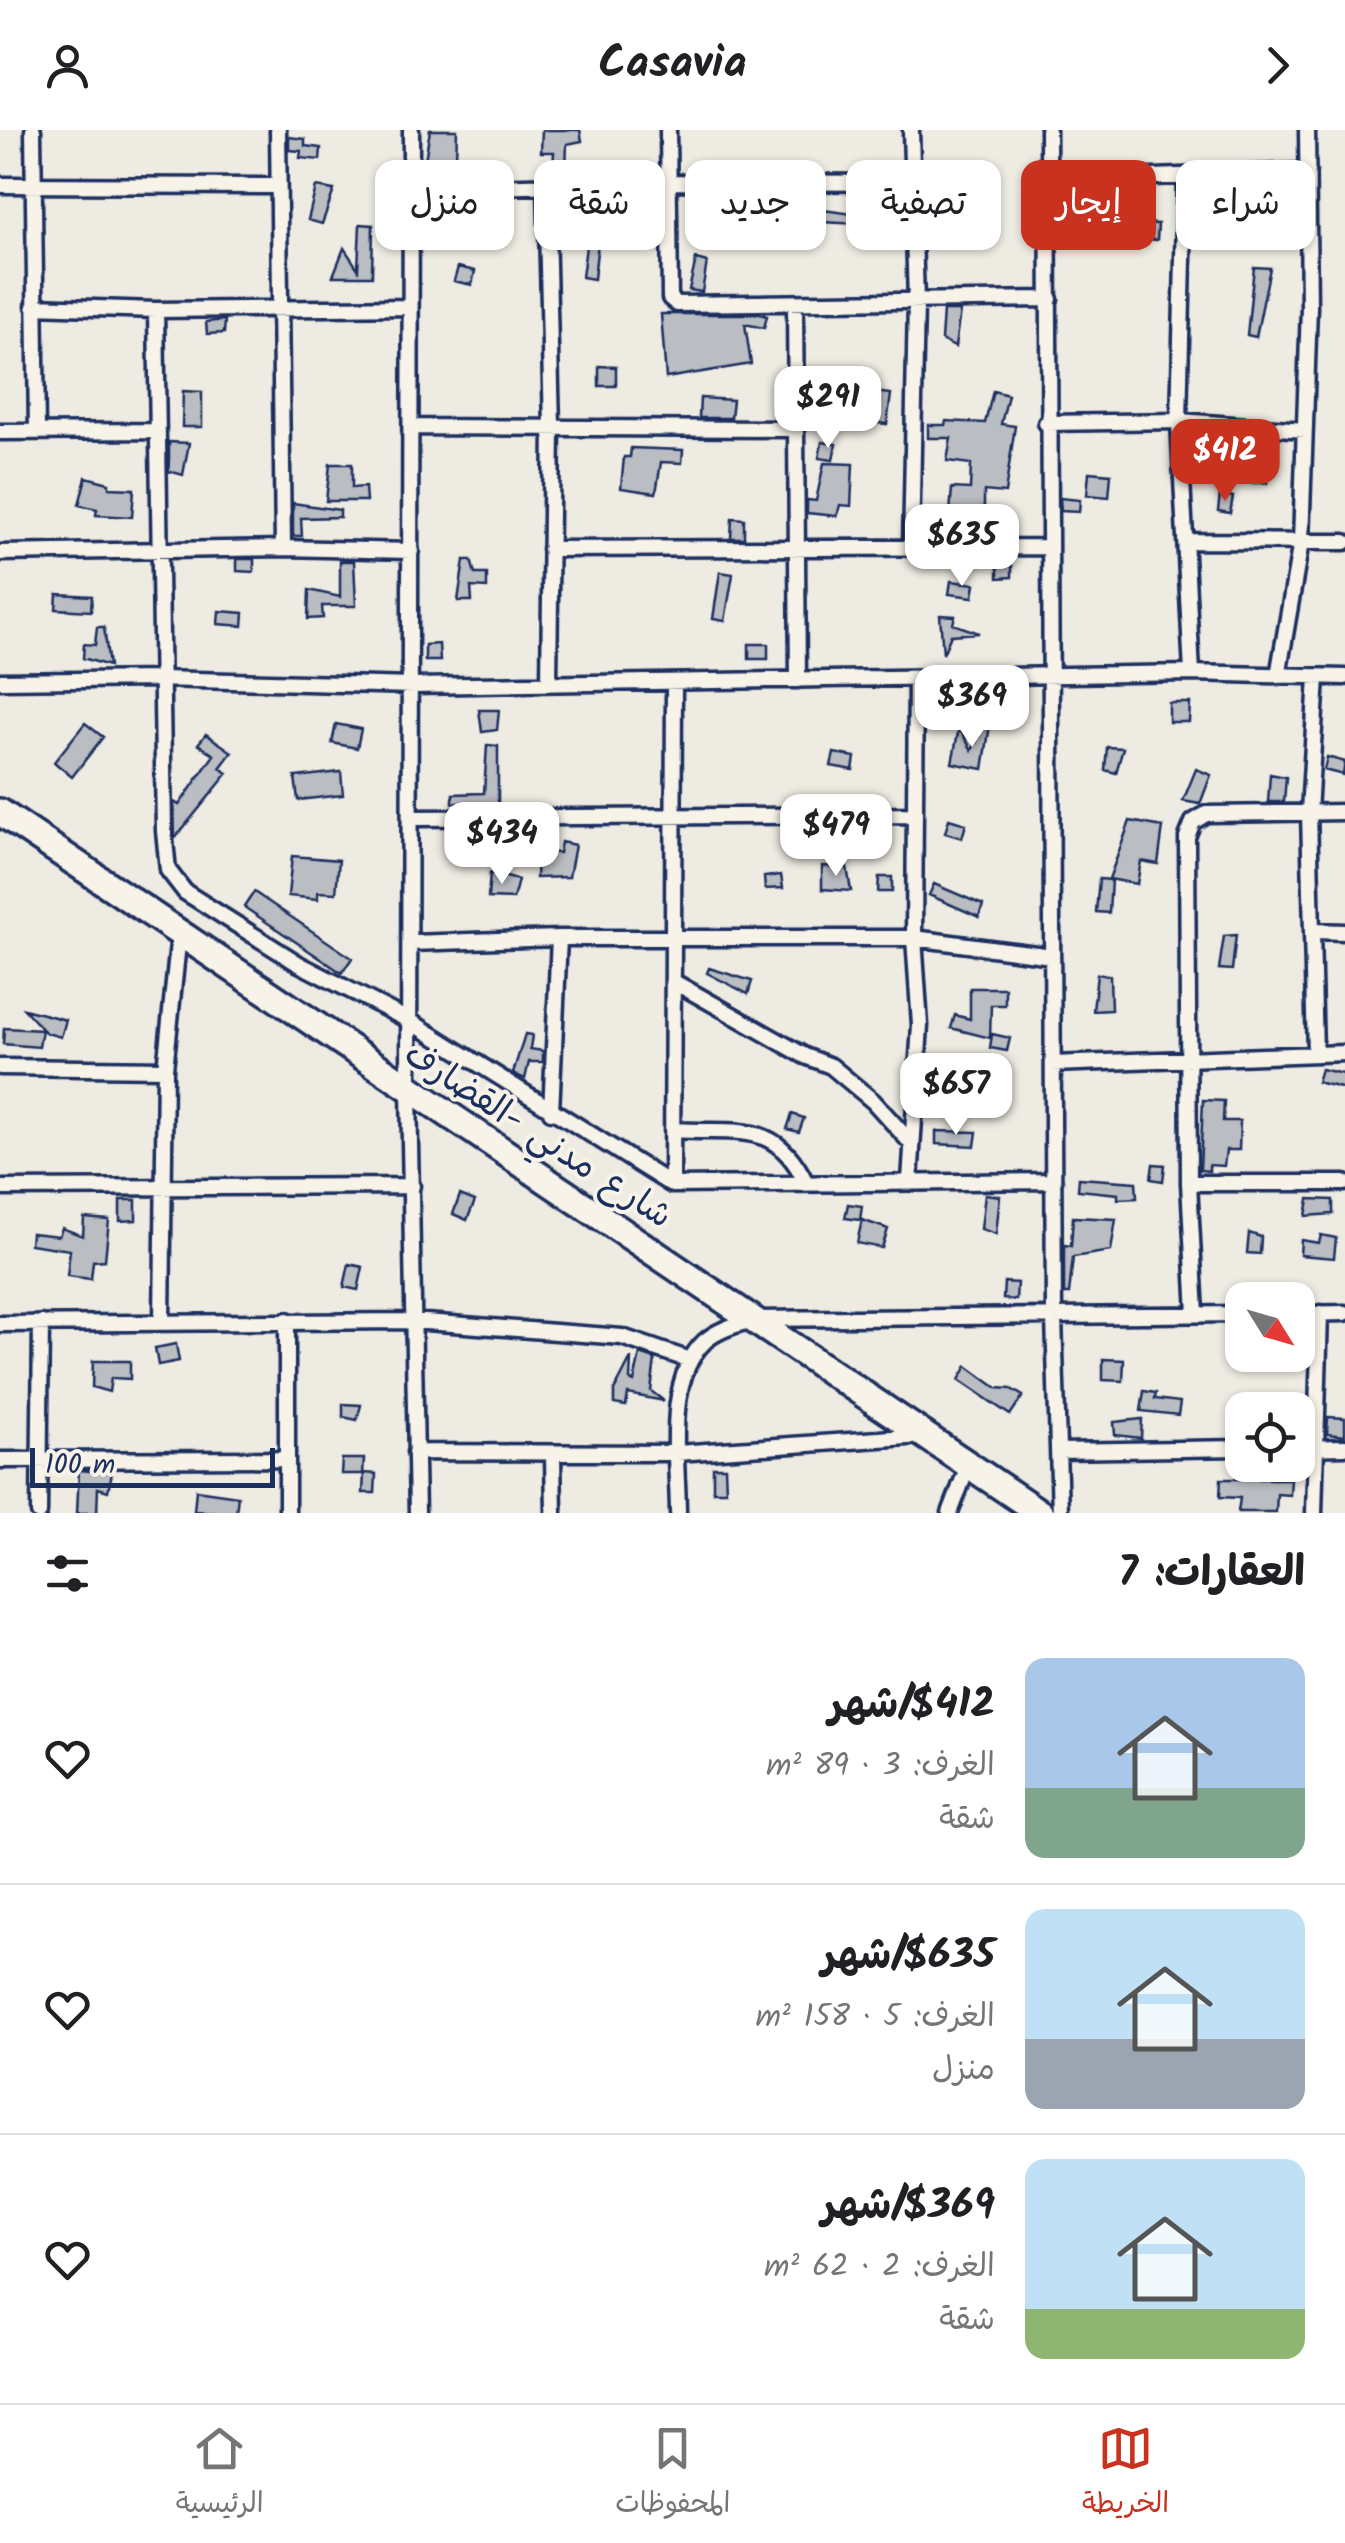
<!DOCTYPE html>
<html lang="ar">
<meta charset="utf-8">
<style>
:root{--surface:#fff;--page:#f2f2f2;--text:#202124;--muted:#757577;--line:#e0e0e0;--accent:#c8321e}
body{margin:0;font-family:Kalam,"Playpen Sans Arabic",sans-serif;background:var(--page);color:var(--text);direction:rtl;height:100vh;display:flex;flex-direction:column;font-size:38px;white-space:nowrap}
*{box-sizing:border-box;margin:0}
p{font-size:32px;color:var(--muted)}
.icon{flex:none;width:55px;height:55px;fill:none;stroke:currentColor;stroke-width:2;stroke-linecap:round;stroke-linejoin:round}
.map{position:relative;height:1383px;overflow:hidden;direction:ltr}
.sheet{display:flex;flex-direction:column;background:var(--surface);flex:1}
.sheet>*{flex:none}
.guide{position:absolute;left:30px;top:30px;width:1285px;height:90px;direction:rtl;display:flex;gap:20px}
.needle{width:65px;rotate:127deg}
.tools{position:absolute;left:1225px;top:1152px;display:grid;gap:20px}
.tools a{display:grid;place-items:center;width:90px;height:90px;border-radius:20px;background:var(--surface);box-shadow:0 2px 8px #0004;font-size:50px}
.scale{position:absolute;left:30px;bottom:25px;width:245px;box-sizing:border-box;padding-left:10px;border:5px solid #1b2f5e;border-top:0;font-size:28px;line-height:35px;white-space:nowrap;color:#1b2f5e;-webkit-text-stroke:8px #f7f3e8;paint-order:stroke}
.price{position:absolute;translate:-50% -85px;padding:0 22px;border-radius:20px;background:#fff;color:#222;font-size:32px;line-height:65px;filter:drop-shadow(0 2px 5px #0008)}
.price::after{content:'';position:absolute;left:50%;top:60px;width:30px;height:22px;margin-left:-15px;background:inherit;clip-path:polygon(0 0,100% 0,50% 100%)}
.price.on{background:var(--accent);color:#fff}
ul{padding:0;list-style:none}
li{display:flex;align-items:center;gap:30px;height:250px;padding:0 40px}
li+li{border-top:2px solid var(--line)}
li span{display:grid;place-items:center;flex:none;width:280px;height:200px;border-radius:20px;color:#555}
li>.icon{margin-inline-start:auto}
span .icon{width:120px;height:120px;fill:#fffc;stroke-width:1}
li b{font-size:42px}
h2{display:flex;justify-content:space-between;align-items:center;height:120px;padding:0 40px;font-size:42px}
.tag{padding:0 35px;border-radius:20px;background:var(--surface);box-shadow:0 2px 8px #0004;font-size:35px;line-height:90px}
.tag.on{background:var(--accent);color:#fff}
header{display:flex;justify-content:space-between;align-items:center;height:130px;padding:0 40px;background:var(--surface);font-size:45px;font-weight:700}
.dock{display:flex;justify-content:space-around;align-items:center;height:140px;border-top:2px solid var(--line);background:var(--surface);font-size:28px;color:var(--muted)}
.dock a{display:grid;justify-items:center;gap:5px}
.dock .on{color:var(--accent)}
.map>svg:first-child{display:block}
.building{fill:#babdc2;stroke:#1b2f5e;stroke-width:2.5}
.lines{fill:none;stroke-linecap:round;stroke-linejoin:round}
.street-casing{stroke:#1b2f5e;stroke-width:21}
.highway-casing{stroke:#1b2f5e;stroke-width:32}
.street{stroke:#f7f3e8;stroke-width:14}
.highway{stroke:#f7f3e8;stroke-width:25}
.labels{text-anchor:middle;stroke-width:8;stroke-linejoin:round;paint-order:stroke}
.street-label{font-size:35px;fill:#1b2f5e;stroke:#f7f3e8}
</style>
<header><svg class="icon" aria-label="forward" viewBox="0 0 24 24"><path d="M9 5l7 7-7 7"/></svg>Casavia<svg class="icon" aria-label="person" viewBox="0 0 24 24"><circle cx="12" cy="8" r="4"/><path d="M4 21q1-7 8-7t8 7"/></svg></header>
<div class="map">
<svg width="1345" height="1383" viewBox="0 0 1345 1383">
<rect width="100%" height="100%" fill="#eeebe2"/>
<filter id="ink" filterUnits="userSpaceOnUse"><feTurbulence type="fractalNoise" baseFrequency=".01" numOctaves="2"/><feDisplacementMap in="SourceGraphic" scale="20" xChannelSelector="R" yChannelSelector="G"/><feConvolveMatrix kernelMatrix="1 2 1 2 8 2 1 2 1" color-interpolation-filters="sRGB"/></filter>
<g filter="url(#ink)">
<path class="building" d="M 430,0 L 457,0 L 456,30 L 439,30 L 438,43 L 423,42 Z
M 542,0 L 580,0 L 582,11 L 567,14 L 566,39 L 553,39 L 554,22 L 541,22 Z
M 289,7 L 305,9 L 305,16 L 321,18 L 320,30 L 300,28 L 301,21 L 289,20 Z
M 316,57 L 334,60 L 322,94 L 308,90 Z
M 823,80 L 861,85 L 860,94 L 821,92 Z
M 1286,85 L 1286,99 L 1267,99 L 1267,86 Z
M 619,88 L 642,88 L 642,102 L 619,102 Z
M 1139,93 L 1158,94 L 1157,110 L 1139,109 Z
M 360,94 L 373,95 L 372,146 L 333,146 L 344,118 L 358,139 Z
M 722,99 L 779,102 L 778,117 L 721,110 Z
M 588,101 L 599,103 L 594,149 L 582,147 Z
M 696,129 L 707,132 L 702,162 L 689,160 Z
M 458,137 L 475,141 L 472,155 L 454,151 Z
M 1254,137 L 1270,138 L 1256,207 L 1247,205 Z
M 943,181 L 960,181 L 955,217 L 941,210 Z
M 661,184 L 759,184 L 767,186 L 764,198 L 745,194 L 751,234 L 666,248 Z
M 225,190 L 224,203 L 207,204 L 206,192 Z
M 599,236 L 616,237 L 616,256 L 599,256 Z
M 183,261 L 202,262 L 202,297 L 182,297 Z
M 864,261 L 891,264 L 887,294 L 860,291 Z
M 993,261 L 1008,265 L 1001,294 L 1015,296 L 1005,363 L 984,361 L 984,388 L 950,383 L 952,358 L 970,359 L 971,334 L 947,331 L 951,308 L 928,308 L 928,295 L 945,295 L 946,291 L 985,293 Z
M 700,268 L 733,270 L 731,288 L 699,288 Z
M 169,312 L 189,313 L 183,345 L 169,341 Z
M 822,312 L 836,314 L 833,330 L 819,328 Z
M 1262,314 L 1270,316 L 1267,353 L 1253,353 Z
M 631,318 L 683,320 L 682,333 L 661,332 L 656,363 L 621,358 L 624,327 L 630,327 Z
M 824,333 L 853,334 L 851,376 L 840,375 L 837,386 L 807,383 L 807,370 L 816,371 Z
M 330,334 L 352,334 L 352,358 L 365,357 L 366,371 L 326,371 Z
M 1089,342 L 1111,344 L 1109,367 L 1087,365 Z
M 86,347 L 109,353 L 109,358 L 134,359 L 132,387 L 96,385 L 97,379 L 79,375 Z
M 1220,364 L 1233,367 L 1230,383 L 1218,381 Z
M 1060,368 L 1080,370 L 1079,382 L 1061,381 Z
M 293,373 L 340,380 L 340,387 L 301,388 L 302,406 L 293,406 Z
M 732,388 L 744,389 L 744,408 L 731,408 Z
M 237,429 L 254,429 L 254,442 L 237,441 Z
M 1012,429 L 1012,447 L 998,448 L 998,430 Z
M 464,430 L 471,430 L 475,444 L 487,444 L 487,458 L 471,457 L 472,471 L 458,471 Z
M 340,431 L 354,431 L 356,476 L 322,476 L 323,488 L 308,489 L 309,460 L 340,467 Z
M 720,442 L 733,444 L 725,491 L 713,489 Z
M 951,451 L 975,454 L 973,467 L 949,464 Z
M 57,464 L 92,466 L 91,481 L 56,479 Z
M 219,481 L 244,483 L 243,496 L 218,494 Z
M 940,485 L 955,486 L 953,494 L 979,503 L 951,505 L 943,524 Z
M 97,497 L 104,497 L 109,536 L 83,528 L 84,514 L 95,515 Z
M 439,514 L 440,531 L 425,531 L 425,515 Z
M 749,514 L 768,514 L 768,529 L 749,529 Z
M 1169,573 L 1190,573 L 1189,592 L 1169,592 Z
M 479,580 L 499,580 L 497,600 L 482,602 Z
M 85,593 L 103,607 L 72,647 L 54,632 Z
M 336,594 L 361,599 L 357,618 L 332,613 Z
M 985,594 L 990,595 L 983,639 L 952,633 L 959,598 L 972,620 Z
M 206,604 L 232,622 L 220,638 L 228,643 L 175,708 L 174,672 L 179,675 L 214,625 L 198,614 Z
M 487,615 L 498,616 L 498,676 L 453,673 L 453,664 L 484,663 Z
M 1107,617 L 1123,618 L 1116,643 L 1105,640 Z
M 834,623 L 855,627 L 853,640 L 831,636 Z
M 1327,627 L 1345,632 L 1343,645 L 1324,640 Z
M 1196,639 L 1211,645 L 1200,674 L 1183,671 Z
M 341,642 L 343,665 L 298,670 L 295,647 Z
M 1270,644 L 1286,647 L 1284,672 L 1268,672 Z
M 949,689 L 966,694 L 962,708 L 945,703 Z
M 1130,691 L 1163,697 L 1158,734 L 1141,731 L 1137,754 L 1109,749 Z
M 561,712 L 575,715 L 569,747 L 536,748 L 537,722 L 559,723 Z
M 292,726 L 339,730 L 336,763 L 318,762 L 318,769 L 288,766 Z
M 822,736 L 847,737 L 851,761 L 822,759 Z
M 490,743 L 518,750 L 513,769 L 488,768 Z
M 781,745 L 783,758 L 765,759 L 764,747 Z
M 879,747 L 892,747 L 892,762 L 878,762 Z
M 1099,749 L 1111,750 L 1109,783 L 1096,782 Z
M 934,754 L 983,775 L 979,787 L 929,765 Z
M 254,762 L 352,828 L 342,843 L 244,777 Z
M 1236,805 L 1232,840 L 1219,839 L 1224,806 Z
M 709,838 L 752,851 L 748,864 L 707,843 Z
M 1097,844 L 1110,846 L 1111,880 L 1093,881 Z
M 970,858 L 1005,858 L 1005,875 L 991,875 L 990,908 L 951,898 L 955,885 L 970,889 Z
M 24,879 L 66,890 L 61,907 L 46,903 Z
M 4,898 L 42,900 L 39,917 L 3,914 Z
M 525,904 L 532,905 L 530,919 L 543,921 L 543,932 L 529,932 L 525,949 L 513,943 Z
M 992,904 L 1010,908 L 1007,921 L 990,918 Z
M 1321,939 L 1343,944 L 1345,959 L 1317,952 Z
M 1203,970 L 1224,971 L 1223,991 L 1240,991 L 1239,1020 L 1226,1020 L 1224,1036 L 1209,1035 L 1209,1041 L 1200,1040 Z
M 792,984 L 804,988 L 799,1002 L 787,999 Z
M 936,1001 L 977,1002 L 975,1016 L 936,1014 Z
M 1153,1034 L 1165,1035 L 1163,1051 L 1151,1049 Z
M 1079,1048 L 1136,1052 L 1137,1068 L 1118,1069 L 1118,1064 L 1078,1060 Z
M 985,1064 L 1000,1066 L 996,1104 L 981,1099 Z
M 460,1065 L 475,1071 L 467,1090 L 453,1084 Z
M 1309,1069 L 1333,1070 L 1333,1084 L 1306,1086 Z
M 120,1070 L 136,1070 L 136,1090 L 120,1091 Z
M 848,1074 L 862,1076 L 860,1090 L 845,1088 Z
M 1073,1087 L 1116,1089 L 1111,1121 L 1073,1127 L 1069,1164 L 1064,1164 L 1064,1115 L 1071,1116 Z
M 84,1088 L 109,1090 L 105,1130 L 93,1131 L 91,1149 L 67,1146 L 70,1120 L 30,1114 L 31,1103 L 59,1106 L 62,1098 L 83,1106 Z
M 862,1090 L 888,1099 L 882,1118 L 857,1113 Z
M 1249,1103 L 1261,1107 L 1260,1124 L 1247,1123 Z
M 1321,1105 L 1336,1108 L 1334,1128 L 1300,1125 L 1301,1110 L 1319,1113 Z
M 349,1134 L 363,1137 L 358,1160 L 344,1157 Z
M 1004,1152 L 1017,1153 L 1016,1170 L 1003,1169 Z
M 176,1214 L 179,1231 L 158,1235 L 155,1218 Z
M 640,1224 L 655,1229 L 651,1261 L 664,1271 L 628,1264 L 626,1276 L 614,1274 L 614,1261 L 631,1228 L 630,1250 L 634,1252 Z
M 1103,1229 L 1124,1230 L 1123,1251 L 1103,1250 Z
M 93,1231 L 130,1231 L 130,1249 L 111,1248 L 109,1262 L 92,1257 Z
M 967,1236 L 997,1258 L 1011,1259 L 1023,1266 L 1010,1285 L 959,1250 Z
M 1144,1261 L 1156,1263 L 1155,1269 L 1180,1272 L 1178,1285 L 1141,1281 Z
M 343,1274 L 361,1275 L 357,1290 L 343,1287 Z
M 1328,1287 L 1345,1288 L 1345,1306 L 1327,1304 Z
M 1142,1289 L 1141,1308 L 1115,1305 L 1114,1292 Z
M 342,1329 L 364,1329 L 363,1344 L 341,1344 Z
M 713,1337 L 725,1337 L 726,1361 L 713,1361 Z
M 79,1340 L 112,1343 L 108,1361 L 98,1358 L 97,1383 L 77,1383 Z
M 364,1343 L 376,1344 L 375,1363 L 363,1363 Z
M 1221,1349 L 1291,1349 L 1290,1365 L 1277,1364 L 1276,1382 L 1238,1382 L 1240,1368 L 1220,1367 Z
M 196,1360 L 238,1366 L 236,1383 L 194,1381 Z"/>
<g class="lines">
<g class="street-casing">
<path id="street" d="M 33,0 L 37,301
M 278,0 L 283,418
M 411,0 L 409,960 L 417,1383
M 668,0 L 670,168 L 677,174 L 1050,169
M 1048,0 L 1054,1188 L 1060,1383
M 1185,47 L 1179,291 L 1192,543
M 1049,51 L 1308,41
M 0,55 L 277,56
M 546,55 L 552,297 L 549,553
M 411,59 L 667,52 L 911,53
M 795,175 L 798,550
M 34,176 L 156,180 L 409,177
M 156,180 L 164,701 L 168,740 L 185,762 L 299,834 L 410,891 L 672,1055 L 1054,1051
M 1046,293 L 1179,291 L 1305,300
M 411,297 L 793,299
M 0,302 L 157,301
M 1185,411 L 1345,412
M 911,418 L 916,172 L 911,0
M 550,419 L 1048,417
M 0,423 L 283,418 L 411,421
M 1278,546 L 1301,412 L 1309,177 L 1307,0
M 0,551 L 160,549 L 413,556 L 1192,543 L 1345,547
M 413,688 L 915,685
M 1314,801 L 1345,802
M 411,813 L 559,808 L 914,808 L 1052,826
M 676,853 L 805,926 L 831,936 L 873,971 L 912,1014
M 1315,923 L 1309,682 L 1317,547
M 1053,934 L 1345,923
M 0,937 L 165,939
M 551,982 L 559,808
M 675,1000 C 735,1005 775,987 806,1053
M 910,1051 L 920,895 L 914,808 L 916,549
M 1189,1053 L 1345,1053
M 672,1055 L 674,553
M 0,1058 L 412,1056
M 1196,1184 L 1189,1053 L 1187,707 L 1193,692 L 1206,684 L 1345,682
M 1298,1184 L 1345,1183
M 287,1190 L 287,1383
M 162,1193 L 165,939 L 179,804
M 0,1194 L 412,1191 L 622,1207 L 690,1230
M 1298,1318 L 1345,1317
M 1058,1321 L 1242,1318
M 415,1322 L 677,1323 L 922,1306
M 553,1325 L 554,1383
M 0,1330 L 287,1329
M 39,1383 L 41,1193
M 678,1383 C 678,1333 664,1249 705,1211 C 719,1199 736,1195 754,1189 L 1242,1184
M 950,1383 L 969,1333
M 1314,1383 L 1320,1183"/>
</g>
<g class="highway-casing">
<path id="highway" d="M 0,682 L 1040,1383"/>
</g>
<use href="#street" class="street"/>
<use href="#highway" class="highway"/>
</g>
</g>
<g class="labels">
<g class="street-label">
<text transform="translate(539 1004) rotate(33)" y="12">شارع مدني -القضارف</text>
</g>
</g>
</svg>
<div class="tools">
<a><svg class="needle" viewBox="-14 -14 28 28"><path d="M0-13l5 13h-10z" fill="#e53935"/><path d="M0 13l5-13h-10z" fill="#757577"/></svg></a>
<a><svg class="icon" aria-label="locate" viewBox="0 0 24 24"><circle cx="12" cy="12" r="6"/><path d="M12 2v4M12 18v4M2 12h4M18 12h4"/></svg></a>
</div>
<div class="scale">100 m</div>
<b class="price" style="left:828px;top:321px">$291</b>
<b class="price on" style="left:1225px;top:374px">$412</b>
<b class="price" style="left:962px;top:459px">$635</b>
<b class="price" style="left:972px;top:620px">$369</b>
<b class="price" style="left:836px;top:749px">$479</b>
<b class="price" style="left:502px;top:757px">$434</b>
<b class="price" style="left:956px;top:1008px">$657</b>
<div class="guide">
<a class="tag">شراء</a>
<a class="tag on">إيجار</a>
<a class="tag">تصفية</a>
<a class="tag">جديد</a>
<a class="tag">شقة</a>
<a class="tag">منزل</a>
</div>
</div>
<section class="sheet">
<h2>العقارات: 7<svg class="icon" aria-label="filters" viewBox="0 0 24 24"><path d="M4 7h16M4 17h16"/><circle cx="9" cy="7" r="2"/><circle cx="15" cy="17" r="2"/></svg></h2>
<ul>
<li><span style="background:linear-gradient(#a9c7e8 65%,#7fa58c 0)"><svg class="icon" aria-label="home" viewBox="0 0 24 24"><path d="M3 11l9-7 9 7M6 9v11h12V9"/></svg></span><div><b>$412/شهر</b><p>الغرف: 3 · 89 m²</p><p>شقة</p></div><svg class="icon" aria-label="heart" viewBox="0 0 24 24"><path d="M12 20l-8-8c-3-5 5-10 8-4 3-6 11-1 8 4z"/></svg></li>
<li><span style="background:linear-gradient(#bfe0f5 65%,#9aa5b1 0)"><svg class="icon" aria-label="home" viewBox="0 0 24 24"><path d="M3 11l9-7 9 7M6 9v11h12V9"/></svg></span><div><b>$635/شهر</b><p>الغرف: 5 · 158 m²</p><p>منزل</p></div><svg class="icon" aria-label="heart" viewBox="0 0 24 24"><path d="M12 20l-8-8c-3-5 5-10 8-4 3-6 11-1 8 4z"/></svg></li>
<li><span style="background:linear-gradient(#bfe0f5 75%,#8fb573 0)"><svg class="icon" aria-label="home" viewBox="0 0 24 24"><path d="M3 11l9-7 9 7M6 9v11h12V9"/></svg></span><div><b>$369/شهر</b><p>الغرف: 2 · 62 m²</p><p>شقة</p></div><svg class="icon" aria-label="heart" viewBox="0 0 24 24"><path d="M12 20l-8-8c-3-5 5-10 8-4 3-6 11-1 8 4z"/></svg></li>
</ul>
</section>
<nav class="dock">
<a class="on"><svg class="icon" aria-label="map" viewBox="0 0 24 24"><path d="M3 6l6-2 6 2 6-2v14l-6 2-6-2-6 2zM9 4v14M15 6v14"/></svg>الخريطة</a>
<a><svg class="icon" aria-label="saved" viewBox="0 0 24 24"><path d="M7 4h10v16l-5-4-5 4z"/></svg>المحفوظات</a>
<a><svg class="icon" aria-label="home" viewBox="0 0 24 24"><path d="M3 11l9-7 9 7M6 9v11h12V9"/></svg>الرئيسية</a>
</nav>
